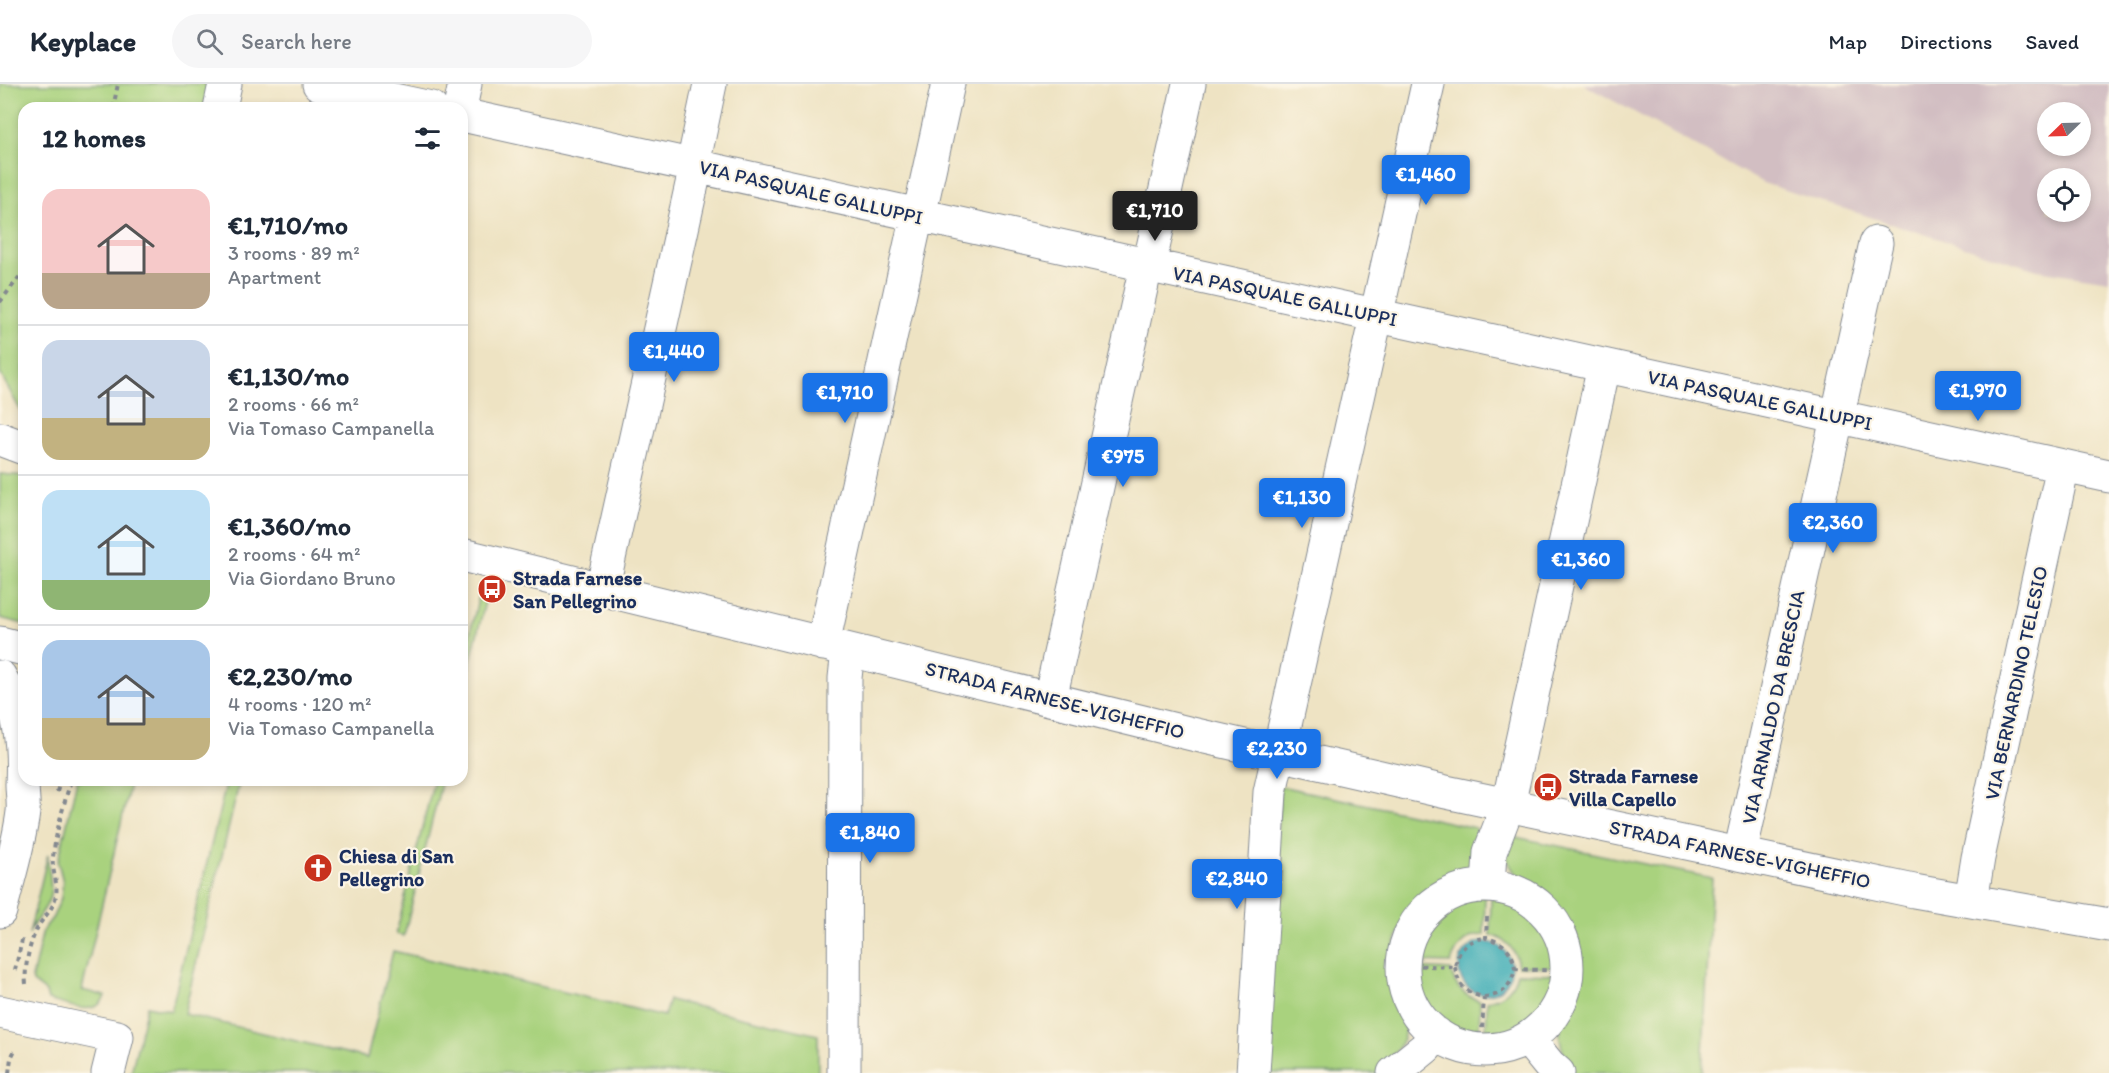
<!DOCTYPE html>
<meta charset="utf-8">
<style>
:root{--surface:#fff;--page:#f6f6f7;--text:#1f2937;--muted:#747a83;--line:#e0e1e3;--accent:#1a73e8}
body{margin:0;font-family:Itim,sans-serif;background:var(--page);color:var(--text);height:100vh;display:flex;flex-direction:column;font-size:22px;white-space:nowrap}
*{box-sizing:border-box;margin:0}
p{font-size:20px;color:var(--muted)}
.icon{flex:none;width:33px;height:33px;fill:none;stroke:currentColor;stroke-width:2;stroke-linecap:round;stroke-linejoin:round}
.map{position:relative;flex:1;overflow:hidden}
.details{position:absolute;left:18px;top:18px;width:450px;height:684px;display:flex;flex-direction:column;background:var(--surface);border-radius:18px;box-shadow:0 3px 9px #0003}
.details>*{flex:none}
.needle{width:39px;rotate:247deg}
.buttons{position:absolute;left:2037px;top:18px;display:grid;gap:12px}
.buttons a{display:grid;place-items:center;width:54px;height:54px;border-radius:50%;background:var(--surface);box-shadow:0 3px 9px #0003;font-size:30px}
.price{position:absolute;translate:-50% -51px;padding:0 14px;border-radius:6px;background:var(--accent);color:#fff;font-size:20px;line-height:39px;filter:drop-shadow(0 2px 3px #0008)}
.price::after{content:'';position:absolute;left:50%;top:36px;width:18px;height:14px;margin-left:-9px;background:inherit;clip-path:polygon(0 0,100% 0,50% 100%)}
.price.active{background:#222;color:#fff}
ul{padding:0;list-style:none}
li{display:flex;align-items:center;gap:18px;height:150px;padding:0 24px}
li+li{border-top:2px solid var(--line)}
li span{display:grid;place-items:center;flex:none;width:168px;height:120px;border-radius:18px;color:#555}
li>.icon{margin-inline-start:auto}
span .icon{width:72px;height:72px;fill:#fffc;stroke-width:1}
li b{font-size:26px}
h2{display:flex;justify-content:space-between;align-items:center;height:72px;padding:0 24px;font-size:26px}
header{display:flex;align-items:center;gap:36px;box-sizing:border-box;height:84px;padding:0 30px;background:var(--surface);border-bottom:2px solid var(--line)}
header strong{font-size:28px}
nav{display:flex;gap:33px;margin-inline-start:auto;font-size:21px}
.search{width:420px;height:54px;background:var(--page);display:flex;align-items:center;gap:15px;box-sizing:border-box;padding:0 21px;border-radius:33px;color:var(--muted);font-size:22px}
.map>svg:first-child{display:block}
.industrial{fill:#d2bec2;fill-rule:evenodd}
.green{fill:#a9d27e;stroke:#62806e;stroke-width:1.5}
.water{fill:#3bacb5;stroke:#2b6e8a;stroke-width:1.5}
.lines{fill:none;stroke-linecap:round;stroke-linejoin:round}
.minor-casing{stroke:#848990;stroke-width:35}
.path{stroke:#848990;stroke-width:4;stroke-dasharray:4.5 4.5;stroke-linecap:butt}
.minor{stroke:#fff;stroke-width:33}
.labels{text-anchor:middle;stroke-width:4.5;stroke-linejoin:round;paint-order:stroke}
.street-label{font-size:20px;fill:#1b2f5e;stroke:#fcf5e5}
.poi-label{font-size:20px;font-weight:bold;fill:#1b2f5e;stroke:#fcf5e5;text-anchor:start}
</style>
<header>
<strong>Keyplace</strong>
<div class="search"><svg class="icon" aria-label="search" viewBox="0 0 24 24"><circle cx="10" cy="10" r="6"/><path d="M15 15l6 6"/></svg>Search here</div>
<nav><a>Map</a><a>Directions</a><a>Saved</a></nav>
</header>
<div class="map">
<svg width="2109" height="989" viewBox="0 0 2109 989">
<rect width="100%" height="100%" fill="#fcf5e5"/>
<filter id="ink" filterUnits="userSpaceOnUse"><feTurbulence type="fractalNoise" baseFrequency=".0167" numOctaves="2"/><feDisplacementMap in="SourceGraphic" scale="12" xChannelSelector="R" yChannelSelector="G"/><feConvolveMatrix kernelMatrix="1 2 1 2 8 2 1 2 1" color-interpolation-filters="sRGB"/></filter>
<filter id="wash" filterUnits="userSpaceOnUse"><feTurbulence type="fractalNoise" baseFrequency=".008" numOctaves="4" result="noise"/><feDisplacementMap in="SourceGraphic" scale="24" xChannelSelector="R" yChannelSelector="G"/><feGaussianBlur stdDeviation="1.35" result="paint"/><feColorMatrix in="noise" values="0 0 0 0 0 0 0 0 0 0 0 0 0 0 0 0 0 1.4 0 .05"/><feComposite in="paint" operator="in"/></filter>
<g filter="url(#wash)">
<rect width="100%" height="100%" fill="#eee3c3"/>
<path class="industrial" d="M 1583,0 L 2109,0 L 2109,197 L 2037,186 L 1763,99 ZM 2048,28 L 2080,28 L 2080,62 L 2048,62 ZM 2048,94 L 2080,94 L 2080,128 L 2048,128 Z"/>
<path class="green" d="M 0,0 L 216,0 L 211,24 L 24,24 L 24,333 L 0,289 Z
M 0,390 L 24,392 L 24,540 L 0,534 Z
M 480,508 L 487,510 L 462,612 L 462,581 Z
M 77,696 L 131,696 L 82,906 L 105,912 C 96,935 66,920 48,916 L 46,908 L 33,898 L 32,894 L 43,846 L 53,833 L 61,814 L 63,798 L 58,778 Z
M 227,696 L 240,696 L 184,930 L 367,974 L 393,867 L 664,932 L 669,916 L 818,951 L 818,989 L 131,989 L 147,922 L 171,927 Z
M 434,696 L 442,696 L 404,852 L 396,850 Z
M 1280,702 L 1476,744 L 1476,777 C 1453,803 1418,811 1401,844 C 1389,868 1390,896 1399,920 C 1403,931 1407,940 1404,951 C 1400,966 1388,977 1378,989 L 1264,989 Z
M 1506,751 L 1712,794 L 1702,989 L 1574,989 C 1537,931 1585,929 1582,878 C 1580,850 1560,820 1539,804 C 1530,798 1519,795 1513,786 C 1505,775 1506,763 1506,751 Z
M 48,770 C 47,784 53,798 50,812 C 47,827 33,836 29,850 Z
M 1485,813 L 1484,851 C 1466,851 1456,863 1451,879 L 1415,878 C 1420,841 1447,815 1485,813 Z
M 1491,814 C 1528,819 1553,846 1555,883 L 1518,882 C 1516,866 1506,854 1490,851 Z
M 1415,884 L 1451,886 C 1454,903 1464,912 1480,917 L 1479,953 C 1442,949 1417,921 1415,884 Z
M 1517,889 L 1555,890 C 1547,928 1526,952 1486,954 L 1487,917 C 1504,913 1513,905 1517,889 Z"/>
<path class="water" d="M1459 884a26 26 0 1 1 52 0a26 26 0 1 1-52 0Z"/>
</g>
<g filter="url(#ink)">
<g class="lines">
<g class="minor-casing">
<path id="minor" d="M 319,0 L 431,24
M 220,24 L 225,0
M 460,24 L 465,0
M 462,31 L 2109,392
M 693,81 L 710,0
M 919,132 L 948,0
M 1149,182 L 1189,0
M 0,355 L 24,364
M 462,471 L 1192,650 L 1446,708 L 1914,807 L 2109,841
M 602,506 L 696,82
M 0,559 L 24,565
M 823,560 L 917,131
M 0,593 C 21,626 24,662 22,700 C 22,709 24,719 23,728 C 19,761 8,795 0,827
M 1050,615 L 1146,182
M 1740,770 L 1876,159
M 1488,802 L 1490,768 L 1508,721 L 1604,282
M1403 884a82 82 0 1 1 164 0a82 82 0 1 1-164 0Z
M 1971,817 L 1978,774 L 2063,382
M 0,928 L 117,953 L 108,989
M 1528,955 L 1549,981 L 1558,989
M 844,989 L 845,594 L 848,566
M 1253,989 L 1270,708 L 1428,0
M 1394,989 L 1425,964 L 1437,950"/>
</g>
<path class="path" d="M 113,24 L 118,0
M 0,218 L 24,187
M 57,708 L 60,696
M 1487,833 L 1486,854 C 1504,858 1513,867 1515,885
M 1403,881 L 1455,883 C 1458,865 1468,855 1486,854
M 1455,883 C 1458,901 1466,910 1484,913 L 1481,966
M 15,886 L 23,852
M 26,900 C 24,883 30,856 39,841 C 44,833 51,827 54,818 C 61,802 51,789 53,773 C 56,747 64,720 71,696
M 1484,913 C 1502,912 1511,903 1515,885 L 1568,887
M 9,989 L 11,974 L 16,964"/>
<use href="#minor" class="minor"/>
</g>
</g>
<defs>
<g id="bus-disc" transform="scale(1.5)"><circle r="9.5" fill="#c8321e" stroke="#fcf5e5"/><path d="M-5-6H5V4H4V6H2V4H-2V6H-4V4H-5ZM-3.5-4V0h7V-4ZM-3.5 1.2v1.5H-2V1.2ZM2 1.2v1.5H3.5V1.2Z" fill="#fff"/></g>
<g id="church-disc" transform="scale(1.5)"><circle r="9.5" fill="#c8321e" stroke="#fcf5e5"/><path d="M-1.2-6h2.4v3.5h3.3v2.4h-3.3V6h-2.4V-.1h-3.3v-2.4h3.3Z" fill="#fff"/></g>
</defs>
<g fill-rule="evenodd">
<use href="#bus-disc" x="492" y="505"/>
<use href="#bus-disc" x="1548" y="703"/>
<use href="#church-disc" x="318" y="784"/>
</g>
<g class="labels">
<g class="street-label">
<text transform="translate(811 108) rotate(13)" y="7">VIA PASQUALE GALLUPPI</text>
<text transform="translate(1285 212) rotate(12)" y="7">VIA PASQUALE GALLUPPI</text>
<text transform="translate(1760 316) rotate(12)" y="7">VIA PASQUALE GALLUPPI</text>
<text transform="translate(2016 599) rotate(-78)" y="7">VIA BERNARDINO TELESIO</text>
<text transform="translate(1055 616) rotate(14)" y="7">STRADA FARNESE-VIGHEFFIO</text>
<text transform="translate(1773 623) rotate(-78)" y="7">VIA ARNALDO DA BRESCIA</text>
<text transform="translate(1740 770) rotate(12)" y="7">STRADA FARNESE-VIGHEFFIO</text>
</g>
<g class="poi-label">
<text x="513" y="501">Strada Farnese<tspan x="513" dy="23">San Pellegrino</tspan></text>
<text x="1569" y="699">Strada Farnese<tspan x="1569" dy="23">Villa Capello</tspan></text>
<text x="339" y="779">Chiesa di San<tspan x="339" dy="23">Pellegrino</tspan></text>
</g>
</g>
</svg>
<div class="buttons">
<a><svg class="needle" viewBox="-14 -14 28 28"><path d="M0-13l5 13h-10z" fill="#e53935"/><path d="M0 13l5-13h-10z" fill="#747a83"/></svg></a>
<a><svg class="icon" aria-label="locate" viewBox="0 0 24 24"><circle cx="12" cy="12" r="6"/><path d="M12 2v4M12 18v4M2 12h4M18 12h4"/></svg></a>
</div>
<b class="price" style="left:1426px;top:122px">€1,460</b>
<b class="price active" style="left:1155px;top:158px">€1,710</b>
<b class="price" style="left:674px;top:299px">€1,440</b>
<b class="price" style="left:1978px;top:338px">€1,970</b>
<b class="price" style="left:845px;top:340px">€1,710</b>
<b class="price" style="left:1123px;top:404px">€975</b>
<b class="price" style="left:1302px;top:445px">€1,130</b>
<b class="price" style="left:1833px;top:470px">€2,360</b>
<b class="price" style="left:1581px;top:507px">€1,360</b>
<b class="price" style="left:1277px;top:696px">€2,230</b>
<b class="price" style="left:870px;top:780px">€1,840</b>
<b class="price" style="left:1237px;top:826px">€2,840</b>
<section class="details">
<h2>12 homes<svg class="icon" aria-label="filters" viewBox="0 0 24 24"><path d="M4 7h16M4 17h16"/><circle cx="9" cy="7" r="2"/><circle cx="15" cy="17" r="2"/></svg></h2>
<ul>
<li><span style="background:linear-gradient(#f6c9c9 70%,#b9a48a 0)"><svg class="icon" aria-label="home" viewBox="0 0 24 24"><path d="M3 11l9-7 9 7M6 9v11h12V9"/></svg></span><div><b>€1,710/mo</b><p>3 rooms · 89 m²</p><p>Apartment</p></div></li>
<li><span style="background:linear-gradient(#c9d6e8 65%,#c2b280 0)"><svg class="icon" aria-label="home" viewBox="0 0 24 24"><path d="M3 11l9-7 9 7M6 9v11h12V9"/></svg></span><div><b>€1,130/mo</b><p>2 rooms · 66 m²</p><p>Via Tomaso Campanella</p></div></li>
<li><span style="background:linear-gradient(#bfe0f5 75%,#8fb573 0)"><svg class="icon" aria-label="home" viewBox="0 0 24 24"><path d="M3 11l9-7 9 7M6 9v11h12V9"/></svg></span><div><b>€1,360/mo</b><p>2 rooms · 64 m²</p><p>Via Giordano Bruno</p></div></li>
<li><span style="background:linear-gradient(#a9c7e8 65%,#c2b280 0)"><svg class="icon" aria-label="home" viewBox="0 0 24 24"><path d="M3 11l9-7 9 7M6 9v11h12V9"/></svg></span><div><b>€2,230/mo</b><p>4 rooms · 120 m²</p><p>Via Tomaso Campanella</p></div></li>
</ul>
</section>
</div>
